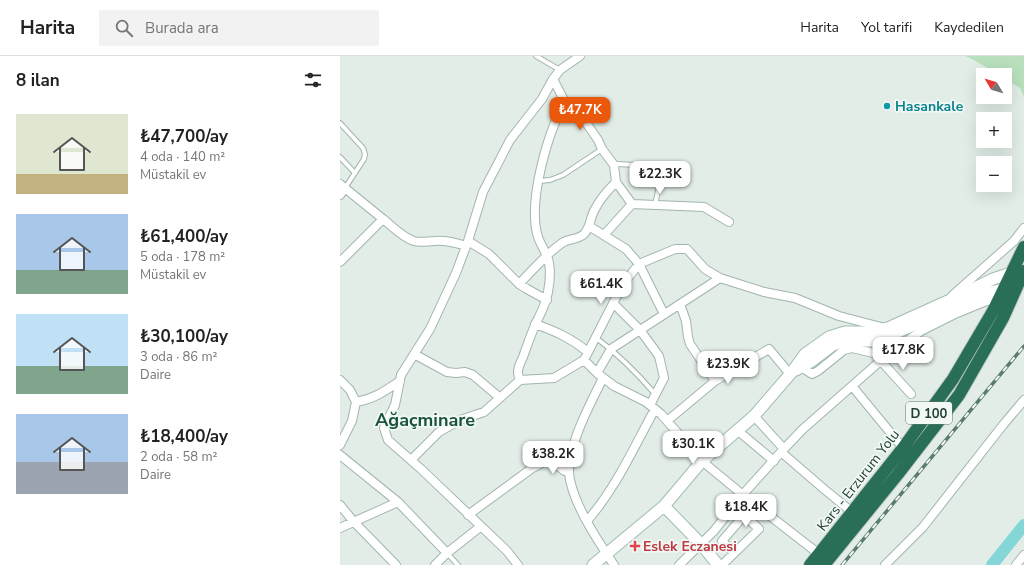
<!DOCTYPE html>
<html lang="tr">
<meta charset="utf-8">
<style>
:root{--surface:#fff;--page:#f2f2f2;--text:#222;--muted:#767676;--line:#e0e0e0;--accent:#ea580c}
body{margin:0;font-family:"Nunito Sans",sans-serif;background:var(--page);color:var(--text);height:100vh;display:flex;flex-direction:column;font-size:15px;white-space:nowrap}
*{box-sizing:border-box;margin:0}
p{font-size:13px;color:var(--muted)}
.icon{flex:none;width:22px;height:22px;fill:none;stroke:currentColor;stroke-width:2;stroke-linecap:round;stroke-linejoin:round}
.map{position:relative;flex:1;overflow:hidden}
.panel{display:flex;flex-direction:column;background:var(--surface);width:340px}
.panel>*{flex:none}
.needle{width:26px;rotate:308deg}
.buttons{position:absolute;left:636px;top:12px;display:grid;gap:8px}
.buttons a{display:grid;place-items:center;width:36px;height:36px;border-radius:0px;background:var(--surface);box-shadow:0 4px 16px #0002;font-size:20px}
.price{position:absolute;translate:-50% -34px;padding:0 9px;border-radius:8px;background:#fff;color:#222;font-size:13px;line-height:26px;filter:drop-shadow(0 1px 2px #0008)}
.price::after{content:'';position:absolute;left:50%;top:24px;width:12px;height:9px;margin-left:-6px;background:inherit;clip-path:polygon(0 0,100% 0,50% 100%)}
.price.current{background:var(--accent);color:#fff}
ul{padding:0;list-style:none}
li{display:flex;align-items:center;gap:12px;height:100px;padding:0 16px}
li span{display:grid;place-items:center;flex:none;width:112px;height:80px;border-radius:0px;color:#555}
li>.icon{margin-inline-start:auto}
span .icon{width:48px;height:48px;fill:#fffc;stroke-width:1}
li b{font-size:17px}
h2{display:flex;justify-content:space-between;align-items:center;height:48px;padding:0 16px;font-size:17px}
header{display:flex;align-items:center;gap:24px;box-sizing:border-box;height:56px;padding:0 20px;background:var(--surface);border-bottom:1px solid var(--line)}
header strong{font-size:19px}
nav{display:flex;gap:22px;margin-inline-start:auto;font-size:14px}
.search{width:280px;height:36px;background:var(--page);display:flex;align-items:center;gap:10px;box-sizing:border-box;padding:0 14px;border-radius:0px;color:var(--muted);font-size:15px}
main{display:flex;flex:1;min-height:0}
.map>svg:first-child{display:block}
.green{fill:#b8e0bd}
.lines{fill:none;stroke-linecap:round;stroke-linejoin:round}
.river{stroke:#84d6d7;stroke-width:12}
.lane-casing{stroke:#a3b5ac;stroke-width:6}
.street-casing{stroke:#a3b5ac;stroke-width:10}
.secondary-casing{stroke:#a1bdaf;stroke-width:13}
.highway-casing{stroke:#c1c9c6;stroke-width:14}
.lane{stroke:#fff;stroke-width:4}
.street{stroke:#fff;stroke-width:8}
.secondary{stroke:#fff;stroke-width:11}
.highway{stroke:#296e56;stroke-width:12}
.rail-casing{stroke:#5a7b6d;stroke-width:3.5}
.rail{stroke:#f2f9f5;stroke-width:2;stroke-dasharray:6;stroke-linecap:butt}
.culture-dot{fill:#0f9aa8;stroke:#f2f9f5;stroke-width:1.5}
.health-dot{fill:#e0444e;stroke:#f2f9f5;stroke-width:1.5}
.labels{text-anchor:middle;stroke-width:3.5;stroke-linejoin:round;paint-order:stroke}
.shield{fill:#f2f9f5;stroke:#5f776c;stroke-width:1}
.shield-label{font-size:13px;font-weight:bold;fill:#203f32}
.culture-label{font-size:14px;font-weight:bold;fill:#0d838f;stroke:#f2f9f5;text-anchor:start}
.street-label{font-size:14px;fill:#203f32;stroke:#f2f9f5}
.health-label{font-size:14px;font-weight:bold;fill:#be3a42;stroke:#f2f9f5;text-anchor:start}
.district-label{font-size:18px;font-weight:bold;fill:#1a533d;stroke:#f2f9f5}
</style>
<header>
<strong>Harita</strong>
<div class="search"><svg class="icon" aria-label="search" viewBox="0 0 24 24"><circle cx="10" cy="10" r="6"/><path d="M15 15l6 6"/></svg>Burada ara</div>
<nav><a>Harita</a><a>Yol tarifi</a><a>Kaydedilen</a></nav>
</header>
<main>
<section class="panel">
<h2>8 ilan<svg class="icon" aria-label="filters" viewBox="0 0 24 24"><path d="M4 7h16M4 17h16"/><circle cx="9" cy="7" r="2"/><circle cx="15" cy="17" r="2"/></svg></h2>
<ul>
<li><span style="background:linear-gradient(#dfe7d0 75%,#c2b280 0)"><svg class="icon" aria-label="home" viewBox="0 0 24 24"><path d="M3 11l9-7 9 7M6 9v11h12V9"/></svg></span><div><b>₺47,700/ay</b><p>4 oda · 140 m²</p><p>Müstakil ev</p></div></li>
<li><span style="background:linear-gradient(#a9c7e8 70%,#7fa58c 0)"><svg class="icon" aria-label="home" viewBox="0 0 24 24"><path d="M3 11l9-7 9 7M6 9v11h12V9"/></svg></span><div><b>₺61,400/ay</b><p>5 oda · 178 m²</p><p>Müstakil ev</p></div></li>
<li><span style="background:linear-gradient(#bfe0f5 65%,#7fa58c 0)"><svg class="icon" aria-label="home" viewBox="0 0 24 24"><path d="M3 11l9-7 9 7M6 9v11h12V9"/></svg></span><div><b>₺30,100/ay</b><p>3 oda · 86 m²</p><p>Daire</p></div></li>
<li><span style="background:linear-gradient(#a9c7e8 60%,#9aa5b1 0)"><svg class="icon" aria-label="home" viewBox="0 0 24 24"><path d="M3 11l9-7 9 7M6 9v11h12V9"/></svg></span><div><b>₺18,400/ay</b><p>2 oda · 58 m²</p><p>Daire</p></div></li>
</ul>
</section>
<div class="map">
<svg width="684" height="509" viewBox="0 0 684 509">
<rect width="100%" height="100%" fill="#e1ede6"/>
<path class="green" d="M 625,0 L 684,0 L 684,41 L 680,32 L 665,23 L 665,19 L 659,19 L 634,4 Z"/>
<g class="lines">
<path class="river" d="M 652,509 L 684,469"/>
<g class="lane-casing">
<path id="lane" d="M 196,0 L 220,14
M 0,67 L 23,92 L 25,98 L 24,103 L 5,132
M 0,101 L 15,117
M 274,109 L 277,108 L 315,110 L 319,113 L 322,116 L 315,149
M 199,125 L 210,124 L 223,119 L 262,93
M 255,281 C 278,298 297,317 315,338
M 107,497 L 118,509"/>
</g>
<g class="street-casing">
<path id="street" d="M 213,23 L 225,46 L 247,68 L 258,84 L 262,93 L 274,109 L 276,126 L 292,148
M 0,128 L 43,163 L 0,206
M 0,139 L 5,132
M 43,163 C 52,170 62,181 74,185 C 81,187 88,185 95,185 C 106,184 116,187 126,190
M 249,170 L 286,193 L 299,208 L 335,193 L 347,193 L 365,213 L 380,222 L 424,236 L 455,242 L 499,260 L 545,272
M 264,179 L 292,148 L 364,151 L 389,166
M 128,185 L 149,198 L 179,228 L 187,233 L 207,244
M 179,228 C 193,214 206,198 222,187 C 229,182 238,184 244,178 C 251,171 250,161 255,153 C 260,143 268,134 276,126
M 611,241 L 614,238 L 674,185 L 684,172
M 273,247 L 300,274 L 319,300 L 324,322 L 310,349
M 340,248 L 346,265 L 348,281 L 350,288 L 375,325
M 195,268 C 215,275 231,282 248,296
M 74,298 L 107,316 L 116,317 L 125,316 L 133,319 L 160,342
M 244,304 L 257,317 L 274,330 L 306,346 L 321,358 L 362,405 L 403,439 L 479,498
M 541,305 L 571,338
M 461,311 L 472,318 L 478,315 L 504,294 L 512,292 L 546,300
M 257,317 L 271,293 L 380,222
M 263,322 C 251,346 228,389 229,416 C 229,420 230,424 231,428 C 238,455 258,485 274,509
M 0,324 L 10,334 L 16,346 L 12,365 L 0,389
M 180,324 C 179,322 178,318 178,316 C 178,311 181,305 183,301 C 187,290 191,278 196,267 C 201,257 206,248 208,236 C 210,225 211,210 207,200 C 204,193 200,187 198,181 C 187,146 208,76 225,46
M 512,330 L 563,392
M 16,346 C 34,343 45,335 60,325
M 414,360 L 444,393
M 327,365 L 375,325 L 429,293 L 450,318
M 397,374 L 434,405
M 441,396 L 484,433 L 512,456
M 0,399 L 58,446 L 107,497
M 210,403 L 223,414 L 229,417
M 71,404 L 99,376 L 120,364 L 144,356 L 180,324 L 214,322 L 244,304 L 283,228 L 299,208 L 324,258
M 0,449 L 14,466 L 56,509
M 128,459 L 191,413 L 218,398 L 223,396 L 232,395
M 247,465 C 276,432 294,391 315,353
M 0,472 L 58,446
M 394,497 L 382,485 L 414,448
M 95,509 L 107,497 L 140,471
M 178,509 L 167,495 L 81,413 L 48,384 L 44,372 L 55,349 L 61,319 L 90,273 L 116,217 L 128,185 L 143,136 L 170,84 L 202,43 L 213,23 L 220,14 L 240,0
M 339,509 L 373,476 L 406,435 L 441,396 L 463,373 L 546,300 L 581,275 L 617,257 L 644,246 L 659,241
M 382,509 L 419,473 L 404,459
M 545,509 L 583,471 L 663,369 L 684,344
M 676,509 L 684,499"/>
</g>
<g class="secondary-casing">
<path id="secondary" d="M 456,314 L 472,305 L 493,289 L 505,285 L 532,285 L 560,275 L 651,236 L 663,233 L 670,235
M 324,450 L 361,488 L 378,509
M 253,509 L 324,450 L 362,405 L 414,360 L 452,316 L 465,298 L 489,281 L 505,276 L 527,276 L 548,272 L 610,244 L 653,223 L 671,217 L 678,219"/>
</g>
<g class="highway-casing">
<path id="highway" d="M 470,509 L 563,392 L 613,323 L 653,255 L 684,191
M 484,509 L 558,418 L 619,339 L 663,262 L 684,215"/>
</g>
<use href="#lane" class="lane"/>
<use href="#street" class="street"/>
<use href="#secondary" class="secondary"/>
<use href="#highway" class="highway"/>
<g class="rail-casing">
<path id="rail" d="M 502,509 L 684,290"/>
</g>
<use href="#rail" class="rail"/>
</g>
<circle class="culture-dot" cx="547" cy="50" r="4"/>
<path class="health-dot" d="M293 484h4v4h4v4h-4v4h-4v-4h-4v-4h4z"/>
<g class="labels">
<rect class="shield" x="566" y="346" width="46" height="22" rx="3"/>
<g class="shield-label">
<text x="589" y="362">D 100</text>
</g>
<g class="culture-label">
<text x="555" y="55">Hasankale</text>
</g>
<g class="street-label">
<text transform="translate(518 424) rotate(-52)" y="5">Kars - Erzurum Yolu</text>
</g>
<g class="health-label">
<text x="303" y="495">Eslek Eczanesi</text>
</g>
<g class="district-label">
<text x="85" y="370">Ağaçminare</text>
</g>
</g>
</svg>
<div class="buttons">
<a><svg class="needle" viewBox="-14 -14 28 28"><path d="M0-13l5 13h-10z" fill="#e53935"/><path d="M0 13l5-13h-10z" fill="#767676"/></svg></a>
<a>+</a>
<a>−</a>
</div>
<b class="price current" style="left:240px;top:75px">₺47.7K</b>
<b class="price" style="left:320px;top:139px">₺22.3K</b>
<b class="price" style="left:261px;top:249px">₺61.4K</b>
<b class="price" style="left:563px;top:315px">₺17.8K</b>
<b class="price" style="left:388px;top:329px">₺23.9K</b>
<b class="price" style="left:353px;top:409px">₺30.1K</b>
<b class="price" style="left:213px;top:419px">₺38.2K</b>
<b class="price" style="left:406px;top:472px">₺18.4K</b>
</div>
</main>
